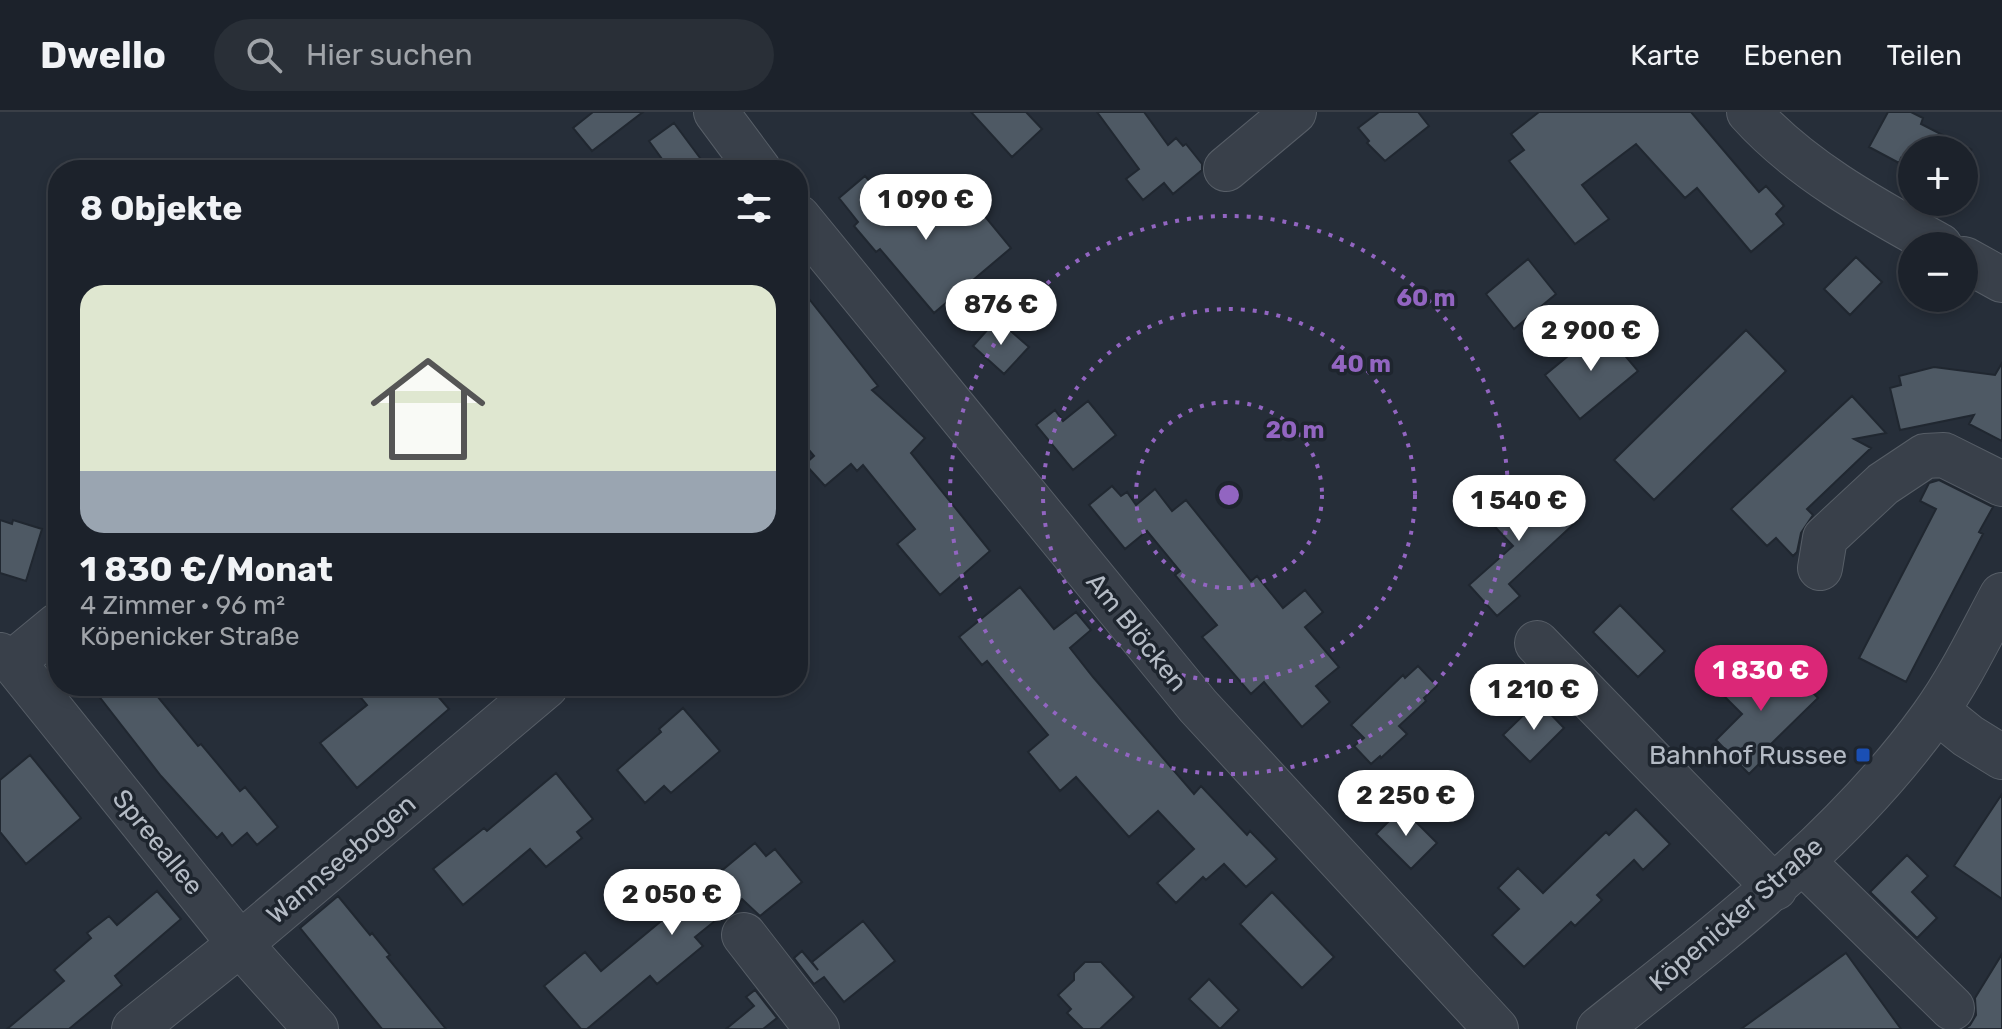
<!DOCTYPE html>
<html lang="de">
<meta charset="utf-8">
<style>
:root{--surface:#1c222b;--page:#292f37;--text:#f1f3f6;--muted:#a0a4a9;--line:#3a3f47;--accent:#db2777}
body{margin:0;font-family:Rubik,sans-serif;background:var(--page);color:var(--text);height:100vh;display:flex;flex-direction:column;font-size:30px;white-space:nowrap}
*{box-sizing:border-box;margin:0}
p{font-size:26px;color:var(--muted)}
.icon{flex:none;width:44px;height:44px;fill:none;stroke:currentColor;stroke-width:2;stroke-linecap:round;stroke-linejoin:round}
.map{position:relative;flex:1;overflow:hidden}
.details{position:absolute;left:48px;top:48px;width:760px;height:536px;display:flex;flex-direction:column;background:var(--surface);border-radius:32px;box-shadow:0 4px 12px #0003,0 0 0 2px var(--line)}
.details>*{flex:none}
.controls{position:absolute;left:1898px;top:24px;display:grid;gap:16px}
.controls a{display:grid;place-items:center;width:80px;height:80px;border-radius:50%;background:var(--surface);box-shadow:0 4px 12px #0003,0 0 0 2px var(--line);font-size:40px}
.price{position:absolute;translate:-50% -68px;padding:0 18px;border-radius:28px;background:#fff;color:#222;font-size:26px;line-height:52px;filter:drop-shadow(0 2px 4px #0008)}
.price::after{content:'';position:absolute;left:50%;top:48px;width:24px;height:18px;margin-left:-12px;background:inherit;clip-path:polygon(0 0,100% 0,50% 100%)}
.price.active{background:var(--accent);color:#fff}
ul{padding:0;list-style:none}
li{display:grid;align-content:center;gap:16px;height:424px;padding:0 32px}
li span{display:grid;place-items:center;height:248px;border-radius:24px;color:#555}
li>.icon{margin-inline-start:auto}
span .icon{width:144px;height:144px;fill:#fffc;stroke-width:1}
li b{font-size:34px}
h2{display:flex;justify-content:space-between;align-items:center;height:96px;padding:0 32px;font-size:34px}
header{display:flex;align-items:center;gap:48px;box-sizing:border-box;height:112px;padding:0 40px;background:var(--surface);border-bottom:2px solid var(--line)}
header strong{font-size:38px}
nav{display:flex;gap:44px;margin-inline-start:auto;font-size:28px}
.search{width:560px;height:72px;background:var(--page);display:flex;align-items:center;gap:20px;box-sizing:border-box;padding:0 28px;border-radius:44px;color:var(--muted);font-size:30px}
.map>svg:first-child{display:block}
.building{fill:#4e5964;stroke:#202730;stroke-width:2}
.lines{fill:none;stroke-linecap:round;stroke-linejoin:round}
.minor-casing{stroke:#575e67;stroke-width:46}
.minor{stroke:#39404a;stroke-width:44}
.ring{fill:none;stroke:#9265c1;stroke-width:4;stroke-dasharray:4 8}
.transit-dot{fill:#1a4fb4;stroke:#1e252e;stroke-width:3}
.labels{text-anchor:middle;stroke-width:7;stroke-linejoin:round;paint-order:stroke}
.street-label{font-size:26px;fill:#b4bbc5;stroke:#1e252e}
.poi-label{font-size:26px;fill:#b4bbc5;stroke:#1e252e;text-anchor:end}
.centre{fill:#9265c1;stroke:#1e252e;stroke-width:4}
.ring-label{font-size:24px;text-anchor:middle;font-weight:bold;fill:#9265c1;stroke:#1e252e;stroke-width:7;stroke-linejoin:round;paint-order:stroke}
</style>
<header>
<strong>Dwello</strong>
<div class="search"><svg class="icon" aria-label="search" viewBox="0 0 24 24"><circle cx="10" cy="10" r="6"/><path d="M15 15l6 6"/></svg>Hier suchen</div>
<nav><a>Karte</a><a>Ebenen</a><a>Teilen</a></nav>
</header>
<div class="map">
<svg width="2002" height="917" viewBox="0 0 2002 917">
<rect width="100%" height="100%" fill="#262e39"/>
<path class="building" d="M 593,0 L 643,0 L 592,39 L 573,16 Z
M 971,0 L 1026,0 L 1042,17 L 1012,45 Z
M 1097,0 L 1144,0 L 1168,33 L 1176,26 L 1183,34 L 1186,32 L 1202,52 L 1202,58 L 1173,82 L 1164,71 L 1143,88 L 1126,67 L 1139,57 Z
M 1379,0 L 1418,0 L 1429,14 L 1385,49 L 1367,31 L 1369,29 L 1358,16 Z
M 1539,0 L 1691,0 L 1759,80 L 1766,74 L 1784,94 L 1776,102 L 1784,112 L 1751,140 L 1697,76 L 1685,86 L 1636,32 L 1582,73 L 1609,107 L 1575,132 L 1509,49 L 1524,38 L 1511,22 Z
M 1888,0 L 1911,0 L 1923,6 L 1921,12 L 1972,38 L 1912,38 L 1912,52 L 1901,46 L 1899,51 L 1869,35 Z
M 674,11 L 709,58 L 670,58 L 649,29 Z
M 865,64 L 883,85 L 892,77 L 914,104 L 934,87 L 952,109 L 974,91 L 1011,136 L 934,201 L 880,137 L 876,140 L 854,114 L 858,110 L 839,86 Z
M 1856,145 L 1882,170 L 1850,203 L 1824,177 Z
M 1528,147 L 1556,182 L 1514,217 L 1486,182 Z
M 798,173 L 878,274 L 872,278 L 925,326 L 911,341 L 990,439 L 940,483 L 897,432 L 915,417 L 863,353 L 857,359 L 851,352 L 825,374 L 805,352 L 814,344 L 798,325 Z
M 997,207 L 1029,235 L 1004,262 L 973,234 Z
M 1602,216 L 1638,259 L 1580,307 L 1545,263 Z
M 1746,218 L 1786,259 L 1654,388 L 1614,348 Z
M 2002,251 L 2002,329 L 1969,312 L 1974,303 L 1900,318 L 1890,276 L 1901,273 L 1899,264 L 1934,255 L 1995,263 Z
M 1852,284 L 1886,321 L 1854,327 L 1871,336 L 1807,397 L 1813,403 L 1801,421 L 1797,440 L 1793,444 L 1776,426 L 1767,434 L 1731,397 Z
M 1088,289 L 1116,323 L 1073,358 L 1036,313 L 1055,298 L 1063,309 Z
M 1939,368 L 1993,395 L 1979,420 L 1983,422 L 1906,570 L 1859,546 L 1936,397 L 1920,389 L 1929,371 Z
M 1112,374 L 1121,384 L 1127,380 L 1136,393 L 1155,377 L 1172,399 L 1186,388 L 1251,469 L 1257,464 L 1283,496 L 1305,478 L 1323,500 L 1305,515 L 1339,555 L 1316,574 L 1330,590 L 1302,615 L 1264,570 L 1251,582 L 1202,525 L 1217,513 L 1175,463 L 1180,459 L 1147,419 L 1125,437 L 1089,393 Z
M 1507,376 L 1528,399 L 1550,379 L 1577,409 L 1509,472 L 1520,484 L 1497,504 L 1469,473 L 1513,434 L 1481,400 Z
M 0,408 L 12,412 L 13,408 L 42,417 L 26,469 L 0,461 Z
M 1020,475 L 1054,517 L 1076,500 L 1091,518 L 1070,536 L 1093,565 L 1194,682 L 1201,674 L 1247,723 L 1250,719 L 1277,747 L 1246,775 L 1224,752 L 1206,768 L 1203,765 L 1176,791 L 1157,771 L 1194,737 L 1158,699 L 1129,725 L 1076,665 L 1060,679 L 1028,640 L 1048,623 L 987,549 L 982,553 L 959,525 Z
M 1620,493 L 1665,539 L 1638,565 L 1593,520 Z
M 1733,552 L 1759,578 L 1785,552 L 1818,586 L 1771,632 L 1775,636 L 1749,662 L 1716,628 L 1742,602 L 1712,572 Z
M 1418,554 L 1437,574 L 1424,586 L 1426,589 L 1399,614 L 1407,622 L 1381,646 L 1380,644 L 1371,652 L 1354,634 L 1364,626 L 1351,613 L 1403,563 L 1405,566 Z
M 91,574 L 149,574 L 198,634 L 201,632 L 240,679 L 245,675 L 278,715 L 257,733 L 247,721 L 232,734 L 222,721 L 217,726 L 161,664 Z
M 351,574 L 429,574 L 449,597 L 357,676 L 320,631 L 367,593 Z
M 1538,589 L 1564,616 L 1530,650 L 1503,623 Z
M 683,596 L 720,639 L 671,681 L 664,674 L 645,691 L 617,658 L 661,620 L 659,617 Z
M 30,643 L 81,706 L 26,752 L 0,720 L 0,668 Z
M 556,661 L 593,707 L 577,720 L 582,726 L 546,755 L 530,737 L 463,793 L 433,757 L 484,716 L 487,719 Z
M 2002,682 L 2002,787 L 1954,754 Z
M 1402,696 L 1437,731 L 1411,757 L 1376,722 Z
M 1636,697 L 1670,732 L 1643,758 L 1634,748 L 1597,783 L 1602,788 L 1575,814 L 1571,810 L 1524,855 L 1492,823 L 1519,797 L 1498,776 L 1518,756 L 1543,781 L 1606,720 L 1609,723 Z
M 755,731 L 766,744 L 775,737 L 802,770 L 760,804 L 742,787 L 695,825 L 703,834 L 657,872 L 650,864 L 587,917 L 581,917 L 544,874 L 585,840 L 601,859 Z
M 1907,743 L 1928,764 L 1912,780 L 1937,806 L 1917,826 L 1870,780 Z
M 157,779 L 181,807 L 115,864 L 122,873 L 69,917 L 7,917 L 64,869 L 54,858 L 91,826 L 87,821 L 109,804 L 117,813 Z
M 1272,780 L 1334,845 L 1302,876 L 1240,812 Z
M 338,784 L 370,823 L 372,821 L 390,843 L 387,845 L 446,917 L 382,917 L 300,816 Z
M 863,809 L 895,849 L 844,890 L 824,865 L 814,872 L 794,846 L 802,839 L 818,858 L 812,850 Z
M 1846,841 L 1901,917 L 1741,917 Z
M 2002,842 L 2002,917 L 1964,917 L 1970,913 L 1976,903 L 1975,886 Z
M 1085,850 L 1101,850 L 1134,885 L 1100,917 L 1083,917 L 1067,901 L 1071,897 L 1058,883 L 1074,868 L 1074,861 Z
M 1209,867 L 1239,898 L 1220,917 L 1189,887 Z
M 755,878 L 777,906 L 763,917 L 726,917 L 754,894 L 746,885 Z"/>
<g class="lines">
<g class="minor-casing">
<path id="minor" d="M 716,0 L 759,58
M 1749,0 C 1801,58 1873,97 1940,134
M 1226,57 L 1294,0
M 798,105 L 1198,594 L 1496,917
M 1964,147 L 2002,168
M 1820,456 L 1825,426 L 1883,372 L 1925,344 L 1944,343 L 2002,372
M 1537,531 L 1775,776
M 0,543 L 13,550 L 240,832 L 316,917
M 13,550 L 58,513
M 1937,599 L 1968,624 L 2002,645
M 1803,750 L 1952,896
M 744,823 L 817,917
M 134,917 L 240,832 L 546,574
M 1599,917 C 1718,822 1842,730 1932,605 C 1959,568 1980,524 2002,483"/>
</g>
<use href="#minor" class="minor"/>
</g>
<g class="ring">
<circle cx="1229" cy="383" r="93"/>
<circle cx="1229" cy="383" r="186"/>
<circle cx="1229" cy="383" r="279"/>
</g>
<rect class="transit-dot" x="1855" y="635" width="16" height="16" rx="4"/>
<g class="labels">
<g class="street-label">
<text transform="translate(1137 520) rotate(51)" y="9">Am Blöcken</text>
<text transform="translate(158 730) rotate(51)" y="9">Spreeallee</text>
<text transform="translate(341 747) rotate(-40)" y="9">Wannseebogen</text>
<text transform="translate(1736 802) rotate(-41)" y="9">Köpenicker Straße</text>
</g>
<g class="poi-label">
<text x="1847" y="652">Bahnhof Russee</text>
</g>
</g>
<circle cx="1229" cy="383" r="12" class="centre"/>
<g class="ring-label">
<text x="1426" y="194">60 m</text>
<text x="1361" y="260">40 m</text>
<text x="1295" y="326">20 m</text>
</g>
</svg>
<div class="controls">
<a>+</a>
<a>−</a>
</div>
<b class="price" style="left:926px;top:130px">1 090 €</b>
<b class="price" style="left:1001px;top:235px">876 €</b>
<b class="price" style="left:1591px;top:261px">2 900 €</b>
<b class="price" style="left:1519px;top:431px">1 540 €</b>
<b class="price active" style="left:1761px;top:601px">1 830 €</b>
<b class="price" style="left:1534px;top:620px">1 210 €</b>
<b class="price" style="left:1406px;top:726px">2 250 €</b>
<b class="price" style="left:672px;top:825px">2 050 €</b>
<section class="details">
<h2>8 Objekte<svg class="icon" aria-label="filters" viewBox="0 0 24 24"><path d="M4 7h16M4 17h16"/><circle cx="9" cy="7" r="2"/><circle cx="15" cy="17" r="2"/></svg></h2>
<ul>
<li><span style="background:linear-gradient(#dfe7d0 75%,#9aa5b1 0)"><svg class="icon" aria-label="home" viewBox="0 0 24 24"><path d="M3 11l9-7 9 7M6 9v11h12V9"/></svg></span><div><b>1 830 €/Monat</b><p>4 Zimmer · 96 m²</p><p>Köpenicker Straße</p></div></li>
</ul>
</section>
</div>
